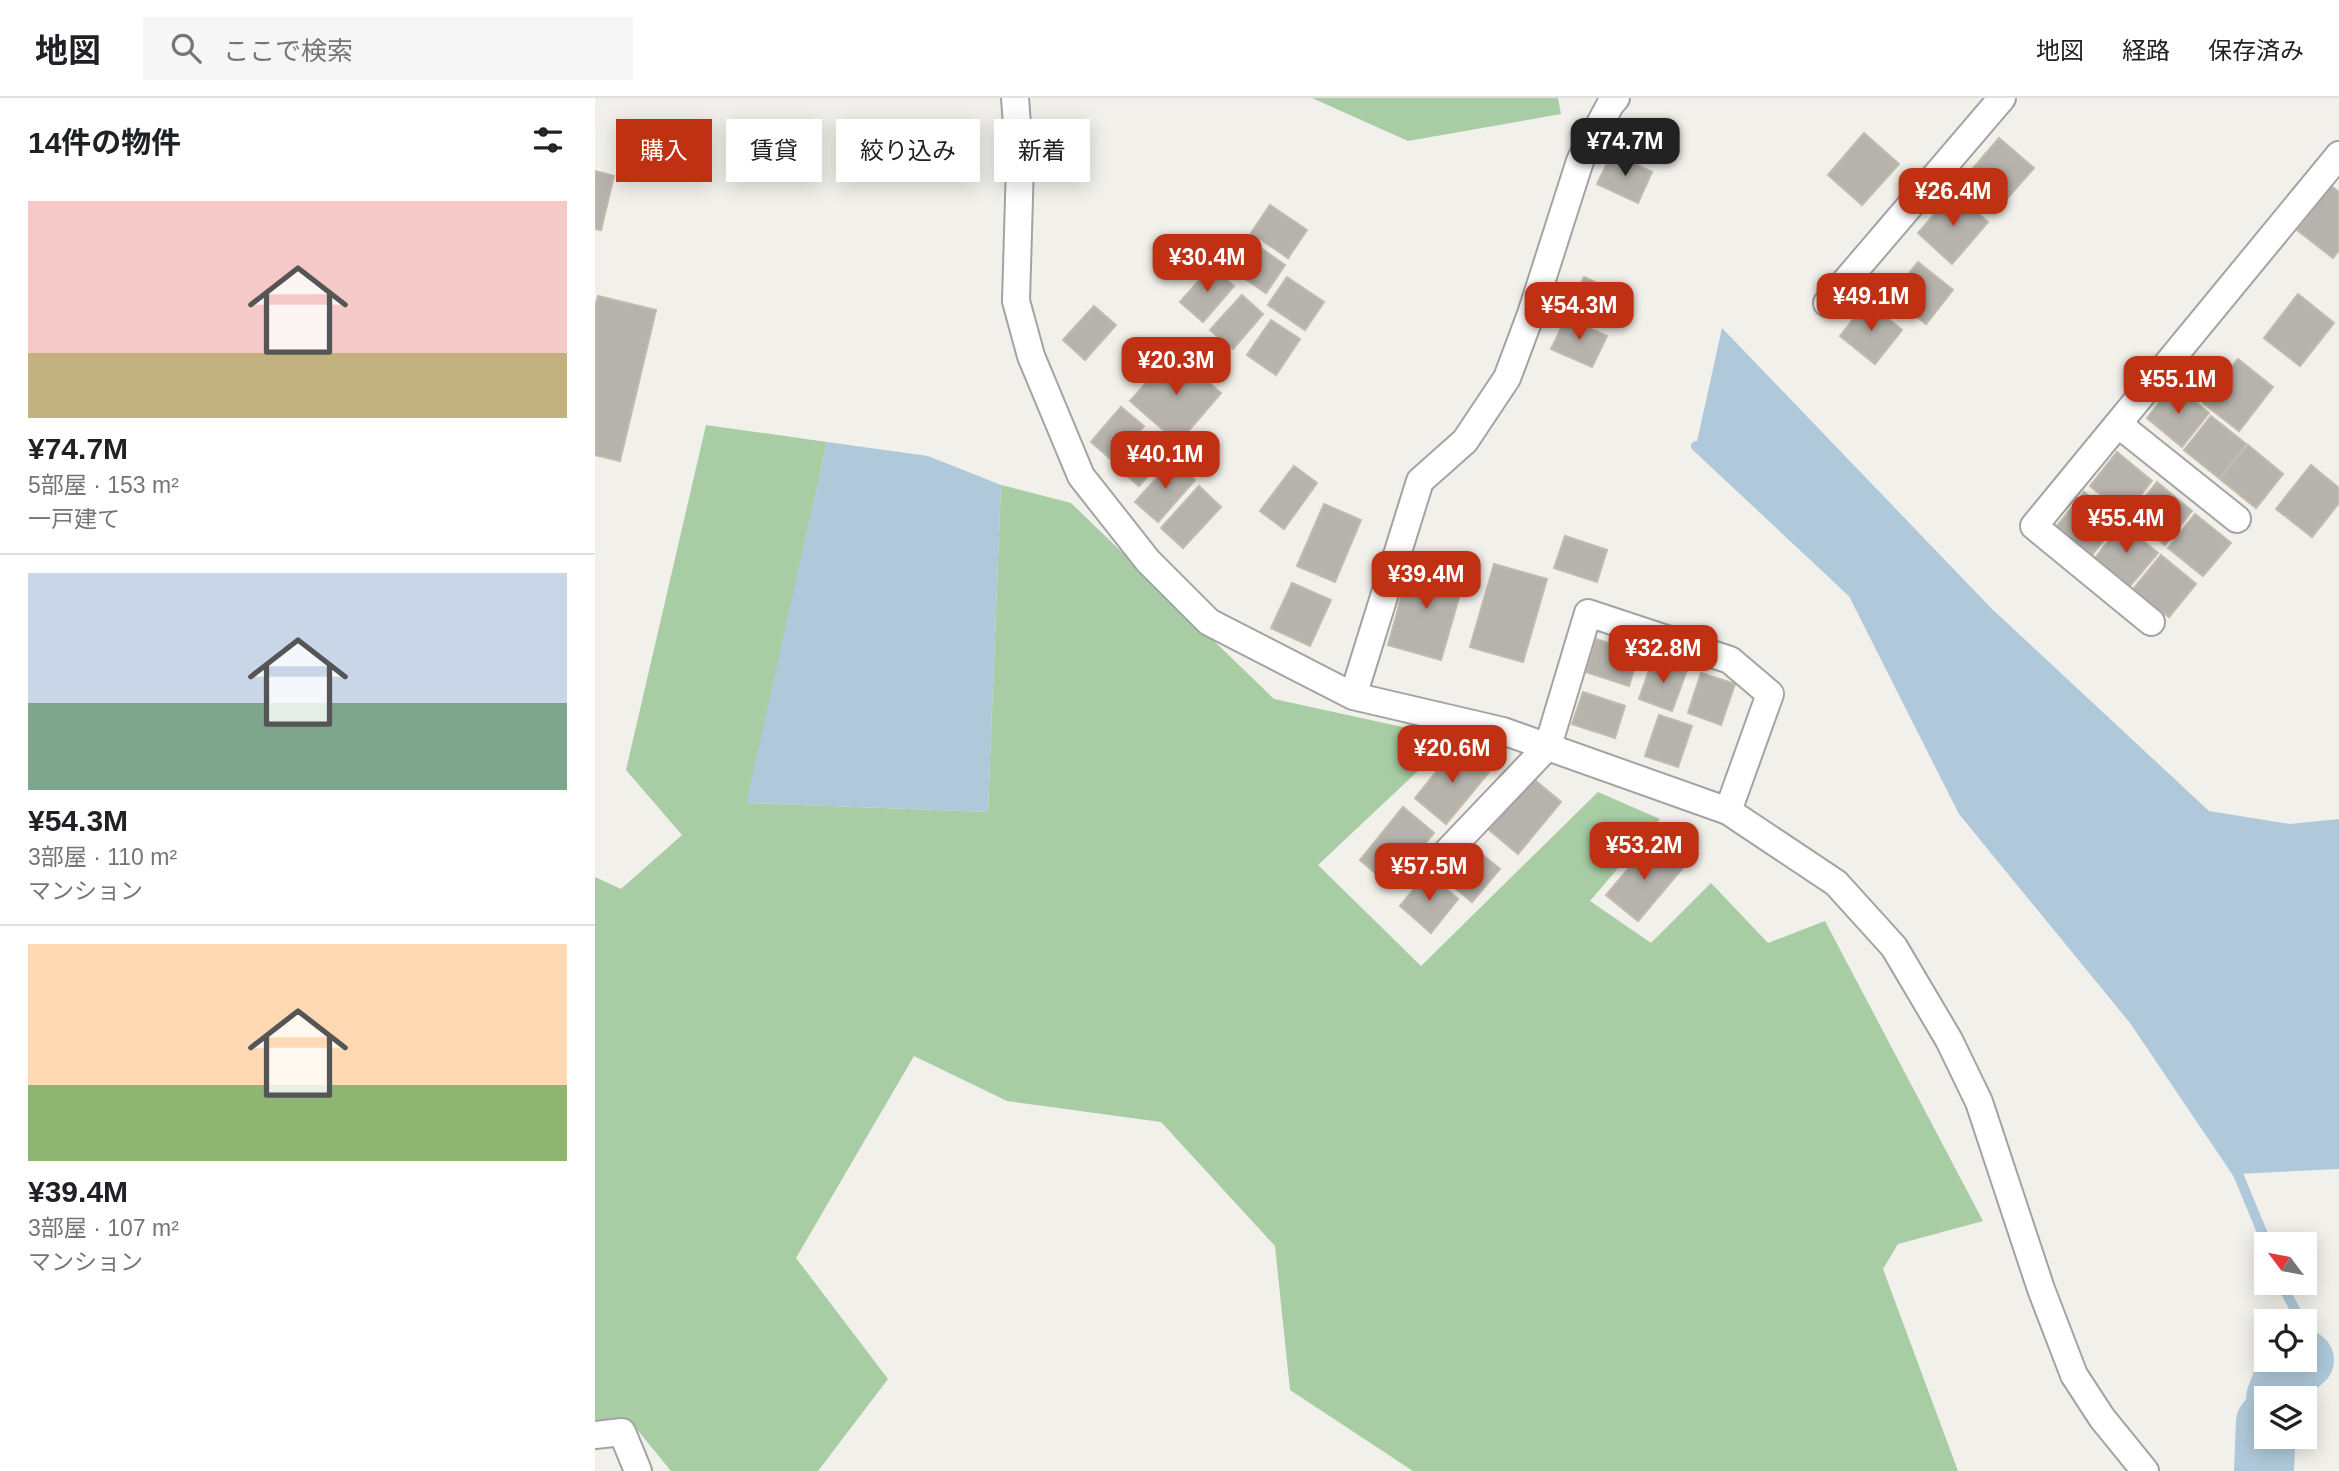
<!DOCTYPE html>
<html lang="ja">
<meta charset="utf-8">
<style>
:root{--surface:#fff;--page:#f6f6f6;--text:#202124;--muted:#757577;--line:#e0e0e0;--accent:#c03114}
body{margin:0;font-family:Arial,"Noto Sans JP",sans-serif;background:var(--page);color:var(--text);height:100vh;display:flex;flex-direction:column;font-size:26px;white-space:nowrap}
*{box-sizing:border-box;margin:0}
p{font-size:23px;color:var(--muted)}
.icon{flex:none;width:38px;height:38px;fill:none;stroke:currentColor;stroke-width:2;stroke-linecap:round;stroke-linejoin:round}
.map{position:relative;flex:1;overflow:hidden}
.details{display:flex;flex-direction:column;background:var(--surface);width:595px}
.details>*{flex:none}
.banner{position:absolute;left:21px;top:21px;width:665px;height:63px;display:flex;gap:14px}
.needle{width:46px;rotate:302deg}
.fabs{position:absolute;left:1659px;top:1134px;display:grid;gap:14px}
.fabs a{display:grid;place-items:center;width:63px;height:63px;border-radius:0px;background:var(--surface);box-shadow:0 4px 18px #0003;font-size:35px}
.price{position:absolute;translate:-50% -60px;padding:0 16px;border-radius:14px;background:var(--accent);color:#fff;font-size:23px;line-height:46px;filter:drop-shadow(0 2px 4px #0008)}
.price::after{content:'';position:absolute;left:50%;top:42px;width:21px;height:16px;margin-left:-10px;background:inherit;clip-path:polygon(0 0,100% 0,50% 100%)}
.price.current{background:#222;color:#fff}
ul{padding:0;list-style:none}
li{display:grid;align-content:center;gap:14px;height:371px;padding:0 28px}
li+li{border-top:2px solid var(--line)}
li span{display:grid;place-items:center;height:217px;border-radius:0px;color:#555}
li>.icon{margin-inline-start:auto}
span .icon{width:126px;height:126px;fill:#fffc;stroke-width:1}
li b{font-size:30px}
h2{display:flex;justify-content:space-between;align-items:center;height:84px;padding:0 28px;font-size:30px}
.chip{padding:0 24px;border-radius:0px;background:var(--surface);box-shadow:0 4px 18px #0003;font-size:24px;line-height:63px}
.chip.current{background:var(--accent);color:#fff}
header{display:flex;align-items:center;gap:42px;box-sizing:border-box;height:98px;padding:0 35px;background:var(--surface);border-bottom:2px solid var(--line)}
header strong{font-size:33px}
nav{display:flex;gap:38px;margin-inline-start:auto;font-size:24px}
.search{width:490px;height:63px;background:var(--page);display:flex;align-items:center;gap:18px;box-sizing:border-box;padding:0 24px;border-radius:0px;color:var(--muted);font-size:26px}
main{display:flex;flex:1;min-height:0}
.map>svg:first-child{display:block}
.forest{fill:#a8cca3}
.water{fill:#afc9da}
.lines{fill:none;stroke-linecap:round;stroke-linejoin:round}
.stream{stroke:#afc9da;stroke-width:10}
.river{stroke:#afc9da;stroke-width:60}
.building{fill:#b6b2ac;stroke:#c2baad;stroke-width:2}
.minor-casing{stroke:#a3a3a3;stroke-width:30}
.minor{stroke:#fff;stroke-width:26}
</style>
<header>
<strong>地図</strong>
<div class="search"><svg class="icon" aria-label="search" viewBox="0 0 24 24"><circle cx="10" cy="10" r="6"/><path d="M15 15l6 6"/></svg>ここで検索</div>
<nav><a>地図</a><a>経路</a><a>保存済み</a></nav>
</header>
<main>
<section class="details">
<h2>14件の物件<svg class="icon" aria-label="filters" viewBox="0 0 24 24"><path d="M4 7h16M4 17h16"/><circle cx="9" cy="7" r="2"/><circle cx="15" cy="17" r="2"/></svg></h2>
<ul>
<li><span style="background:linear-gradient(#f6c9c9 70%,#c2b280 0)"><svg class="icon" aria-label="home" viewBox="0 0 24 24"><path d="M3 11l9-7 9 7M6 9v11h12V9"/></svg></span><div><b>¥74.7M</b><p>5部屋 · 153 m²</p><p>一戸建て</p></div></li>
<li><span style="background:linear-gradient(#c9d6e8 60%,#7fa58c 0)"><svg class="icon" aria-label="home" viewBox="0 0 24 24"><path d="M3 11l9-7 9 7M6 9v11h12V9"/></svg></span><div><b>¥54.3M</b><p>3部屋 · 110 m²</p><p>マンション</p></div></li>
<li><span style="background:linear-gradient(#ffd9b3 65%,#8fb573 0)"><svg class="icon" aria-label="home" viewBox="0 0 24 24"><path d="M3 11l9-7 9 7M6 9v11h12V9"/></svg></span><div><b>¥39.4M</b><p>3部屋 · 107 m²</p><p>マンション</p></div></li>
</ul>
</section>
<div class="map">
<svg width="1744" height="1373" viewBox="0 0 1744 1373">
<rect width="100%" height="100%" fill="#f1f0ea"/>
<path class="forest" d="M 717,0 L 963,0 L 966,16 L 813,43 Z
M 111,327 L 232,344 L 152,705 L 393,714 L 406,387 L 476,405 L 679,601 L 858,640 L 723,767 L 826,868 L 1003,694 L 1065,721 L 995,803 L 1056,845 L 1116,785 L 1173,845 L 1230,823 L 1388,1123 L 1303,1146 L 1288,1171 L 1363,1373 L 818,1373 L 695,1292 L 680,1148 L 566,1024 L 412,1003 L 319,958 L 201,1160 L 293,1281 L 223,1373 L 76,1373 L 36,1324 L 0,1324 L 0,779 L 26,791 L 87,737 L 31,672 Z"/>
<path class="water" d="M 1127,230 L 1397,511 L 1614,713 L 1695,726 L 1744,721 L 1744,1071 L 1643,1076 L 1539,922 L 1368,713 L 1258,495 L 1101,348 Z
M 232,344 L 333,358 L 406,387 L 393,714 L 151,705 Z"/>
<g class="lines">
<path class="stream" d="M 1101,348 L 1258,495 L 1368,713 L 1539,922 L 1643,1076 L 1672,1146
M 1686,1185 L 1706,1223
M 1710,1229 L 1722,1251"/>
<path class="river" d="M 1681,1300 L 1689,1279 L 1709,1262
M 1669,1373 L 1671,1324"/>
</g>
<path class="building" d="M 1269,35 L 1304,66 L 1267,107 L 1233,77 Z
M 1404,40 L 1439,70 L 1402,112 L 1368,82 Z
M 1017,55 L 1057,74 L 1043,105 L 1002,86 Z
M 0,73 L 19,78 L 6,132 L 0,131 Z
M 1736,88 L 1744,94 L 1744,152 L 1738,160 L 1702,132 Z
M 1359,94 L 1393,124 L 1357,166 L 1323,135 Z
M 675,107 L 712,132 L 693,160 L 656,135 Z
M 653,141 L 690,167 L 671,195 L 634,170 Z
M 1323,164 L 1358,192 L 1331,226 L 1296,198 Z
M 616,169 L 639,188 L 608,224 L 585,204 Z
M 692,179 L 729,204 L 710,232 L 673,207 Z
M 989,179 L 1029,198 L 1015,229 L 974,210 Z
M 1703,196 L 1739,225 L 1705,268 L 1669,240 Z
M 647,197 L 668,216 L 638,251 L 615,232 Z
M 3,198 L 61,212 L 25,363 L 0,357 L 0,209 Z
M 1272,204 L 1307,232 L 1280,266 L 1245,238 Z
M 499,208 L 521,227 L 490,262 L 468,242 Z
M 971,220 L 1012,238 L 997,269 L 956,251 Z
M 676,222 L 705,241 L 681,277 L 652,257 Z
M 579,254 L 626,295 L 583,345 L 535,303 Z
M 1643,261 L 1678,289 L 1644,333 L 1608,305 Z
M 1579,286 L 1614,315 L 1587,349 L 1552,320 Z
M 526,309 L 549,328 L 518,363 L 496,344 Z
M 1616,318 L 1651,346 L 1624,380 L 1589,352 Z
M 553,334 L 575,353 L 544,388 L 522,369 Z
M 1653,347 L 1688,376 L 1661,410 L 1625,381 Z
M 1522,354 L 1557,383 L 1530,416 L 1495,388 Z
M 578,362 L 600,382 L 563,424 L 540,404 Z
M 1716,367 L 1744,390 L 1744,405 L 1717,439 L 1681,411 Z
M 699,368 L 722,385 L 689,431 L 665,413 Z
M 1562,384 L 1597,413 L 1570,447 L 1534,419 Z
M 604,388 L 626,409 L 588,450 L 566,430 Z
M 1489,394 L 1524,423 L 1497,457 L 1462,428 Z
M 729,406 L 766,422 L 740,484 L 702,468 Z
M 1600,416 L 1636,445 L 1608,478 L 1573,450 Z
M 1527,426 L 1563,455 L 1535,488 L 1500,460 Z
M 970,438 L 1012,452 L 1002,484 L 959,470 Z
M 1566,457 L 1601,486 L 1574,519 L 1538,491 Z
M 816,464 L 870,479 L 846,562 L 793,547 Z
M 899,466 L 952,481 L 928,564 L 875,549 Z
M 697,485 L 736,502 L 715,548 L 676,530 Z
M 1001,541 L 1044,555 L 1034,588 L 991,574 Z
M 1058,561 L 1092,572 L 1077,613 L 1044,601 Z
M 1106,575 L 1140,586 L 1126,627 L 1093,615 Z
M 988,594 L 1030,608 L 1020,640 L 977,626 Z
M 1064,617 L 1097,628 L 1083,669 L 1050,658 Z
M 863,647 L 894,674 L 851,726 L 820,700 Z
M 935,678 L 966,704 L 923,756 L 892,730 Z
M 808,709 L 839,735 L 796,788 L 765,762 Z
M 873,745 L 905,771 L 877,804 L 846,778 Z
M 1055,745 L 1087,771 L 1043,823 L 1011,797 Z
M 832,775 L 863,801 L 836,835 L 805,808 Z"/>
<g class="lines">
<g class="minor-casing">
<path id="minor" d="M 420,0 L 425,66 L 421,203 L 436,258 L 486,378 L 553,463 L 614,524 L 758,598 L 908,633 L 1133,713 L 1241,785 L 1299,849 L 1354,942 L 1384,1004 L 1446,1191 L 1479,1277 L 1507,1320 L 1550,1373
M 1232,205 L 1407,0
M 1523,326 L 1642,421
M 1556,524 L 1439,428 L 1744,57
M 758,598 L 825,383 L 870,343 L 912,280 L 936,216 L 985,63 L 1015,7 L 1021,0
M 852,754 L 953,648 L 993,515 L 1135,562 L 1175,596 L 1133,713
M 0,1337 L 27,1334 L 43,1373"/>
</g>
<use href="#minor" class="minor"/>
</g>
</svg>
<div class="fabs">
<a><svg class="needle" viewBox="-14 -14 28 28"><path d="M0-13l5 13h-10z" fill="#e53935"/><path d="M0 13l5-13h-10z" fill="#757577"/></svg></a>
<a><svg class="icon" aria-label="locate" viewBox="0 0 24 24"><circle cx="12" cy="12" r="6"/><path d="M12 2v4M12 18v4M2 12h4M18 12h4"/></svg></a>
<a><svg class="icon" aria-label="layers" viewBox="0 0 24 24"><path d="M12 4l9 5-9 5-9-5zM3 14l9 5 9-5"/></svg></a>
</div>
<b class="price current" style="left:1030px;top:80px">¥74.7M</b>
<b class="price" style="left:1358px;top:130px">¥26.4M</b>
<b class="price" style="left:612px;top:196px">¥30.4M</b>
<b class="price" style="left:1276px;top:235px">¥49.1M</b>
<b class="price" style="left:984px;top:244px">¥54.3M</b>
<b class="price" style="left:581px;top:299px">¥20.3M</b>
<b class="price" style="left:1583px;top:318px">¥55.1M</b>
<b class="price" style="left:570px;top:393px">¥40.1M</b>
<b class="price" style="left:1531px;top:457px">¥55.4M</b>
<b class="price" style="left:831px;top:513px">¥39.4M</b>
<b class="price" style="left:1068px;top:587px">¥32.8M</b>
<b class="price" style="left:857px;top:687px">¥20.6M</b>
<b class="price" style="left:1049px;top:784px">¥53.2M</b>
<b class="price" style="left:834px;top:805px">¥57.5M</b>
<div class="banner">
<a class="chip current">購入</a>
<a class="chip">賃貸</a>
<a class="chip">絞り込み</a>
<a class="chip">新着</a>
</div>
</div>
</main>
